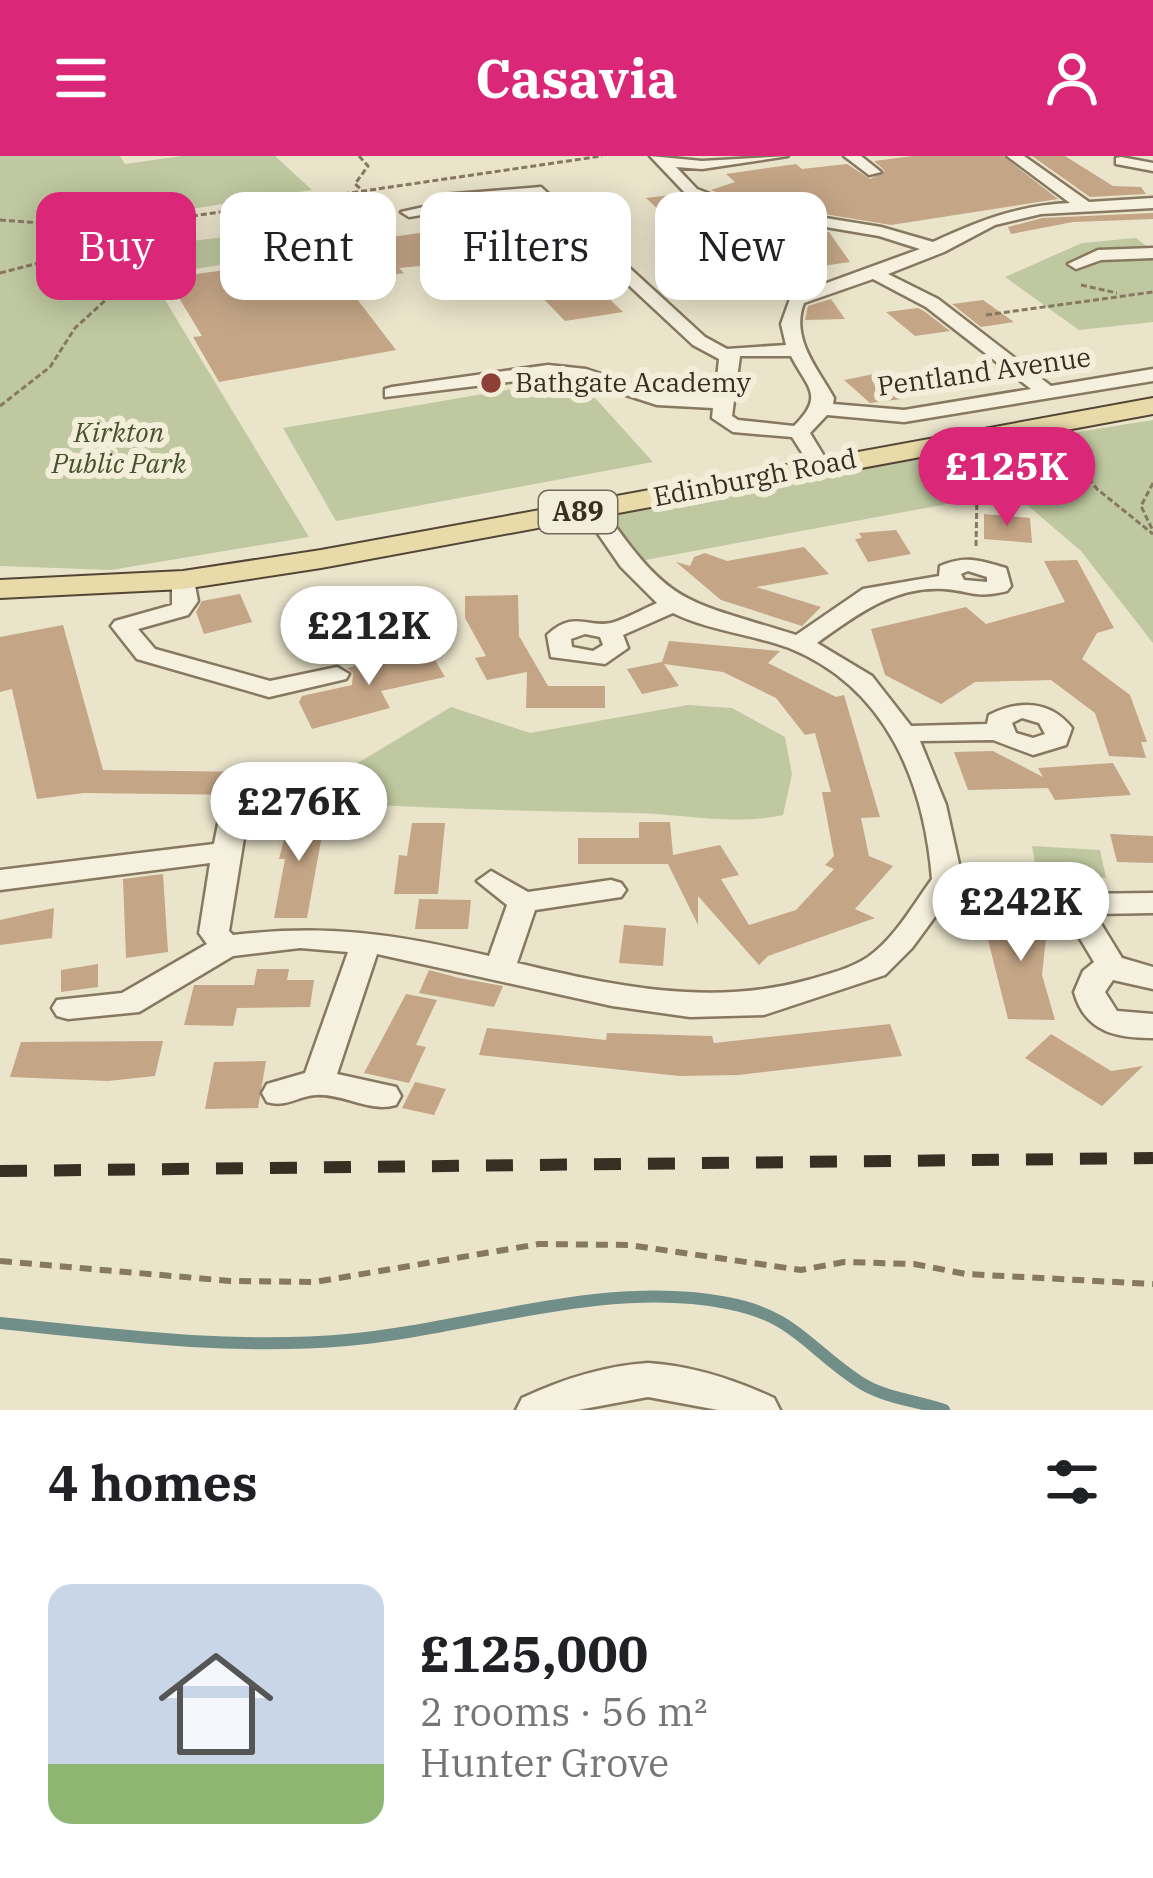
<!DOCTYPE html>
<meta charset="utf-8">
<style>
:root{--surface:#fff;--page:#f6f6f6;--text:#202124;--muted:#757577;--line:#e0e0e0;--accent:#db2777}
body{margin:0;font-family:"IBM Plex Serif",serif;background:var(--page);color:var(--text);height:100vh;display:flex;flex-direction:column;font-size:45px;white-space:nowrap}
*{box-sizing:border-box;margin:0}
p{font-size:39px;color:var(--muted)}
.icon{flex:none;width:66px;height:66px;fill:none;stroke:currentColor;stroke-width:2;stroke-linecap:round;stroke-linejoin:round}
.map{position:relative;height:1254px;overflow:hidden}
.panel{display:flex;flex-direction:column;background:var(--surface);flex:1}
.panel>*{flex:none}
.hud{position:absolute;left:36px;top:36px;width:1083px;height:108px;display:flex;gap:24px}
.price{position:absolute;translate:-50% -102px;padding:0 27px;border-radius:42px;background:#fff;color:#222;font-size:39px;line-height:78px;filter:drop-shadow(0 3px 6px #0008)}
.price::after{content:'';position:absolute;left:50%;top:72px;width:36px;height:27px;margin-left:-18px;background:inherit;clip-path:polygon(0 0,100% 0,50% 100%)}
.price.on{background:var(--accent);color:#fff}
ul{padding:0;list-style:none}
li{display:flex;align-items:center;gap:36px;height:300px;padding:0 48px}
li+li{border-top:3px solid var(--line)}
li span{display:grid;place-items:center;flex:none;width:336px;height:240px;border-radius:24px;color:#555}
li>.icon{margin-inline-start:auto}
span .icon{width:144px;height:144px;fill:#fffc;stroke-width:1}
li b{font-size:51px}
h2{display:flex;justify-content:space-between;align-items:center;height:144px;padding:0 48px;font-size:51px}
.tag{padding:0 42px;border-radius:24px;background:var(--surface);box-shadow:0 6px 30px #0003;font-size:42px;line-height:108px}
.tag.on{background:var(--accent);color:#fff}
header{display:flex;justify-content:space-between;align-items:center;height:156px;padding:0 48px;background:var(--accent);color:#fff;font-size:54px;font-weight:700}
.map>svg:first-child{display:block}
.green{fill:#bfc8a0}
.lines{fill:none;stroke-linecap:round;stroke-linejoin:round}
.stream{stroke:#728e89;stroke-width:12}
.building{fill:#c4a586}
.minor-casing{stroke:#867861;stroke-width:5}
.major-casing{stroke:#544635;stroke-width:4}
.path-far1{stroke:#867861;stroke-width:3;stroke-dasharray:6 3;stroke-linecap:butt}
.path{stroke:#867861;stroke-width:6;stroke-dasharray:12 8;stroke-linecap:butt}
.minor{fill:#f6f1de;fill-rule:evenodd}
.major{fill:#e8daa9;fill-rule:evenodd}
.rail{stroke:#382f23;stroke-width:12;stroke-dasharray:27 27;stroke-linecap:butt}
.poi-dot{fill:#8e3f38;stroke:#f3eeda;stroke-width:4.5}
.labels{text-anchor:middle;stroke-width:12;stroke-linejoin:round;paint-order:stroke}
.far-street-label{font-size:27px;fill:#382f23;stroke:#f3eeda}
.far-poi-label{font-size:27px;fill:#382f23;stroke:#f3eeda;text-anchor:start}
.far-park-label{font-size:27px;font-style:italic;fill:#45522c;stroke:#f3eeda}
.shield{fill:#f3eeda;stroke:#70685a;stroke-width:3}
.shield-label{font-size:27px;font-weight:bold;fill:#382f23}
</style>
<header><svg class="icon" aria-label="menu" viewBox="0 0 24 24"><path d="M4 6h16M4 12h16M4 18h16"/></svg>Casavia<svg class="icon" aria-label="person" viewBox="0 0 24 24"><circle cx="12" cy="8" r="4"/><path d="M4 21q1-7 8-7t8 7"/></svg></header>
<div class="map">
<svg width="1153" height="1254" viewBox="0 0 1153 1254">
<rect width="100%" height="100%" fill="#eae4cb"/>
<path class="green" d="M 0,0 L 120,0 L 125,8 L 182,0 L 275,0 L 312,34 L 127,63 L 120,70 L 309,381 L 111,414 L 0,410 Z
M 239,79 L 255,104 L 160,118 L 146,91 Z
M 1136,82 L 1153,95 L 1153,166 L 1079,174 L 1005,121 L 1082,87 Z
M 577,222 L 653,306 L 336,365 L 283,272 Z
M 1153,264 L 1153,487 L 1081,395 L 1012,336 L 629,407 L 592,353 Z
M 688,549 L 732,552 L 785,581 L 792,618 L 783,659 C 732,670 686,658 635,657 C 532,655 429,653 326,646 L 331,623 L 451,551 L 530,577 Z
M 1032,690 L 1100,694 L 1106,722 L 1037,718 Z"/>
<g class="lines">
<path class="stream" d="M 0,1167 C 115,1179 231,1194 347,1184 C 471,1173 602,1123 727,1147 C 793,1159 807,1191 858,1225 C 883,1242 915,1244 944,1254"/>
</g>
<path class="building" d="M 913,0 L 1003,0 L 1058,43 L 891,69 L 734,43 L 711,34 L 735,26 L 726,18 L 796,8 L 802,13 L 847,8 L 870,23 L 885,15 L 874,5 Z
M 1032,0 L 1065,0 L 1113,30 L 1141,31 L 1146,38 L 1090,41 Z
M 679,38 L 723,58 L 829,76 L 850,106 L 808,112 L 818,125 L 789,136 L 785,145 L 770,131 L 756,132 L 695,71 L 679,73 L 646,42 Z
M 509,46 L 623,156 L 565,165 L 504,102 L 399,112 L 404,117 L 344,126 L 396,194 L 219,226 L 193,181 L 202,180 L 167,122 L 277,107 L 270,98 L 477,69 L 462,50 Z
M 1153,57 L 1153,63 L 1073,66 L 1011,78 L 1008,71 L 1042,62 Z
M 831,143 L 845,163 L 805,164 L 808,150 Z
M 983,144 L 1014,166 L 981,171 L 952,148 Z
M 918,152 L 924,155 L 950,175 L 915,180 L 886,156 Z
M 874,218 L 902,243 L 870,247 L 844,224 Z
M 984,358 L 1030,362 L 1032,387 L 984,383 Z
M 896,374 L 911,398 L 868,406 L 855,383 L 862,382 L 859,377 Z
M 804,391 L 829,418 L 756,431 L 821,451 L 802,470 L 721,444 L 676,406 L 690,410 L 694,401 L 705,397 L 727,405 Z
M 1077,404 L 1114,472 L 1097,477 L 1082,503 L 1130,539 L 1147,586 L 1141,586 L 1146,602 L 1109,600 L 1095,557 L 1051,524 L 975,526 L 941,548 L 885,519 L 871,473 L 966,451 L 986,468 L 1065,446 L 1044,405 Z
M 240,438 L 252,466 L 204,478 L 196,456 L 202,445 Z
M 518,439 L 519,480 L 548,530 L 605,530 L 605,552 L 526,552 L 527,516 L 487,524 L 475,502 L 486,500 L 465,462 L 465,440 Z
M 63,469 L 103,614 L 254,616 L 248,639 L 84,637 L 37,643 L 12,533 L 0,536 L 0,481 Z
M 669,485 L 780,495 L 768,507 L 836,541 L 844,539 L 880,661 L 861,662 L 869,700 L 893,710 L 855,753 L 875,762 L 768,800 L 759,809 L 698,740 L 698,769 L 668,708 L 578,708 L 578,682 L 639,682 L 639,666 L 670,666 L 673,699 L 720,689 L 739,719 L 721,723 L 749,769 L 796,754 L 834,713 L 825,709 L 834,700 L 822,636 L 831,636 L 815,577 L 805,579 L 776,542 L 723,516 L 664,508 L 679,530 L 642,538 L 627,513 L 662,506 Z
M 428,492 L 445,521 L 381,535 L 390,552 L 312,573 L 299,546 L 302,540 L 352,529 L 353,517 L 347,512 Z
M 993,595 L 1043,621 L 1038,612 L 1113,607 L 1131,639 L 1055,644 L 1048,632 L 968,634 L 954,596 Z
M 291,656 L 326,657 L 307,762 L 274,762 L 285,703 L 279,703 Z
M 412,667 L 445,667 L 438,738 L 394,738 L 399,699 L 407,700 Z
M 1110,678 L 1153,680 L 1153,707 L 1117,706 Z
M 163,718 L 168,796 L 126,802 L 123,723 Z
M 419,743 L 471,744 L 468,773 L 415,773 Z
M 54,752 L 52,782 L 0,789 L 0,764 Z
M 992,754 L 1048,764 L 1042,819 L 1055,864 L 1008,863 L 988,784 Z
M 624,769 L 666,772 L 663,810 L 619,807 Z
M 98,808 L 98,831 L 61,836 L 61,814 Z
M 257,813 L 289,813 L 287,824 L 314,824 L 310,851 L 237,852 L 233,870 L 184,869 L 194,829 L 254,829 Z
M 429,814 L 459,822 L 503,830 L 494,851 L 419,837 Z
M 406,838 L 437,844 L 416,889 L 426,891 L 409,927 L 364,917 Z
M 890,868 L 902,900 L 738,919 L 680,920 L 479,899 L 487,872 L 606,884 L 607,877 L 712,880 L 714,887 Z
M 1051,878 L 1111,915 L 1143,910 L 1102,950 L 1025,902 Z
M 163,885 L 155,920 L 108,925 L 10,921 L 21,886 Z
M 266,905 L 258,952 L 205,953 L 214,906 Z
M 415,926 L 446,933 L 434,959 L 402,952 Z"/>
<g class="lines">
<g class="minor-casing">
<path id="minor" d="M 650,0 L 702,5 L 788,0 L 702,13 L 676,11 L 697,33 L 733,47 L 881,71 L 933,86 C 978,65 1019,49 1070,47 L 1007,0 L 1024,0 L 1089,46 L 1153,42 L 1153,52 L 1041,58 L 995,69 L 944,96 L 888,118 L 938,143 L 1051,230 L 1153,213 L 1153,225 L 904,266 L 827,259 L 810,277 L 830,310 L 820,316 L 813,314 L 792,281 L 733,276 L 712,262 L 713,252 L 657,249 L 577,223 L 548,221 L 385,241 L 385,233 L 392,231 L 548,209 L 586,213 L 659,237 L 715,241 L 719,203 L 693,189 L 532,39 L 457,46 L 458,53 L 409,61 L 401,56 L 442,47 L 442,39 L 541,31 L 705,181 L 727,193 L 786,189 L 781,168 L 791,140 L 920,93 L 879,80 L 724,54 L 687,39 ZM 873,123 L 926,151 L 1031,233 L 904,254 L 833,248 L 834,242 C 818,213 790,182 804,147 ZM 740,200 L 791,200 C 808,233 825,239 794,270 L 738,264 L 732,260 Z
M 844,0 L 861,0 L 881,16 L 869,19 Z
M 1121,1 L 1153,7 L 1153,15 L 1116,8 L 1116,2 Z
M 1153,92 L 1153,102 L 1101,104 L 1076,113 L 1068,108 L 1098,94 Z
M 592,347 L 600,348 C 671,452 682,443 796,479 L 863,433 L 939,420 L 940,410 C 966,399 979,404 1006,412 L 1011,430 L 1007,435 C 973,443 973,435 944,433 C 893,430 855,460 817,487 L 872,520 L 911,570 L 987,568 L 989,559 C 1019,544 1050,544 1072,572 L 1066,589 L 1033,599 L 993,584 L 920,585 L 946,649 L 961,717 L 1074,738 L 1153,737 L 1153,757 L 1095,758 L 1122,802 L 1153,811 L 1153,833 L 1113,824 L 1105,836 L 1117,855 L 1153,858 L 1153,882 C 1116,882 1085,876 1074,836 L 1083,815 L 1094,806 L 1064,756 L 954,735 L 912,792 L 885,819 L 764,859 L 690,861 L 612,850 L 377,798 L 337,918 L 396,931 L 401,940 L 396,949 C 369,957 343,937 316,939 C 298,940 286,952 267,946 L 262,937 L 267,928 L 305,917 L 348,796 L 300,792 L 233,800 L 139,856 L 68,863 L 57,860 L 52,852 L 57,844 L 122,837 L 207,788 L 199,777 L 210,707 L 0,734 L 0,714 L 214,688 L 219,663 L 233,654 L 247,663 L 229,775 L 233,779 C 329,768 396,778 489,800 L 507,749 L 477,725 L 491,715 L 528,736 L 611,724 L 621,727 L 626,734 L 621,741 L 535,754 L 517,807 C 614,830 710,851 808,824 C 828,818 850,813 868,801 C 895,782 913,749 932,723 C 924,625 886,531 789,492 C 751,478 710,475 673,457 L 623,479 L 628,492 L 605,508 L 551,501 L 547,479 C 574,454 586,472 611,467 C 626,463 643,453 657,447 L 621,411 L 581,353 ZM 968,415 L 987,421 L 987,426 L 964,424 L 961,418 ZM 585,478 L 600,481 L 603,489 L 593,495 L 572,491 L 571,483 ZM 1022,562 L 1039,567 L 1045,578 L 1033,582 L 1016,577 L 1012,567 Z
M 183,417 L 194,424 L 198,445 L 188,459 L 138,473 L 155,493 L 270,525 L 337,511 L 349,518 L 346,523 L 269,541 L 137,503 L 111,470 L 115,465 L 172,449 L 172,424 Z
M 648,1207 C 693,1210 733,1223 774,1242 L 780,1254 L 718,1254 L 648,1241 L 578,1254 L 516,1254 L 522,1242 C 563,1223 603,1210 648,1207 Z"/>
</g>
<g class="major-casing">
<path id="major" d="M 1153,242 L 1153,258 L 321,412 L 183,433 L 0,442 L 0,424 L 183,415 L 321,394 Z"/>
</g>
<path class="path-far1" d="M 359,0 L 368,10 L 355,28 L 362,34
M 0,64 L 111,72
M 0,117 L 35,108 L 111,72
M 1081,129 L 1117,137
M 986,159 L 1153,136
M 0,250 L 50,211 L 75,172 L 120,131 L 126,114 L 111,72 L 602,0
M 1061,287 L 1097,333 L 1153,378
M 1153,327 L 1141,350 L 1153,375
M 976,390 L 977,338 L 1030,329 L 1071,301"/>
<path class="path" d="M 0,1105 L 230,1125 L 315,1126 L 539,1088 L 629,1089 L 801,1114 L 844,1106 L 914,1108 L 966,1118 L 1153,1128"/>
<use href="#minor" class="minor"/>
<use href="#major" class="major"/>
<path class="rail" d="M 0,1015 L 1153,1002"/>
</g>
<circle class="poi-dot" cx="491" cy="227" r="12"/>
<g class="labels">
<g class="far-street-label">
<text transform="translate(984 216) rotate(-8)" y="9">Pentland Avenue</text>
<text transform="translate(755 322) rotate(-11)" y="9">Edinburgh Road</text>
</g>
<g class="far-poi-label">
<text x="515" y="236">Bathgate Academy</text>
</g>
<g class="far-park-label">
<text x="119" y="286">Kirkton<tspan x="119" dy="31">Public Park</tspan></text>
</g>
<rect class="shield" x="539" y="335" width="78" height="42" rx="9"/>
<g class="shield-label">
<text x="578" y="365">A89</text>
</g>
</g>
</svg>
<b class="price on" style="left:1007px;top:373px">£125K</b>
<b class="price" style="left:369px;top:532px">£212K</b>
<b class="price" style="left:299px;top:708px">£276K</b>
<b class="price" style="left:1021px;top:808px">£242K</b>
<div class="hud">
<a class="tag on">Buy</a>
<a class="tag">Rent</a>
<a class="tag">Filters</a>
<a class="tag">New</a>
</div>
</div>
<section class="panel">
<h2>4 homes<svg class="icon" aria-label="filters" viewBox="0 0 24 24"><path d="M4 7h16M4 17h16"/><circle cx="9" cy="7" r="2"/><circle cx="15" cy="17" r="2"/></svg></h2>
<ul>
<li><span style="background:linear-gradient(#c9d6e8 75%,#8fb573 0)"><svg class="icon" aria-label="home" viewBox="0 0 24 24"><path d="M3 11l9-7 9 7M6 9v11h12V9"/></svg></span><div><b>£125,000</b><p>2 rooms · 56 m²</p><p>Hunter Grove</p></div></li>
</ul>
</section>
